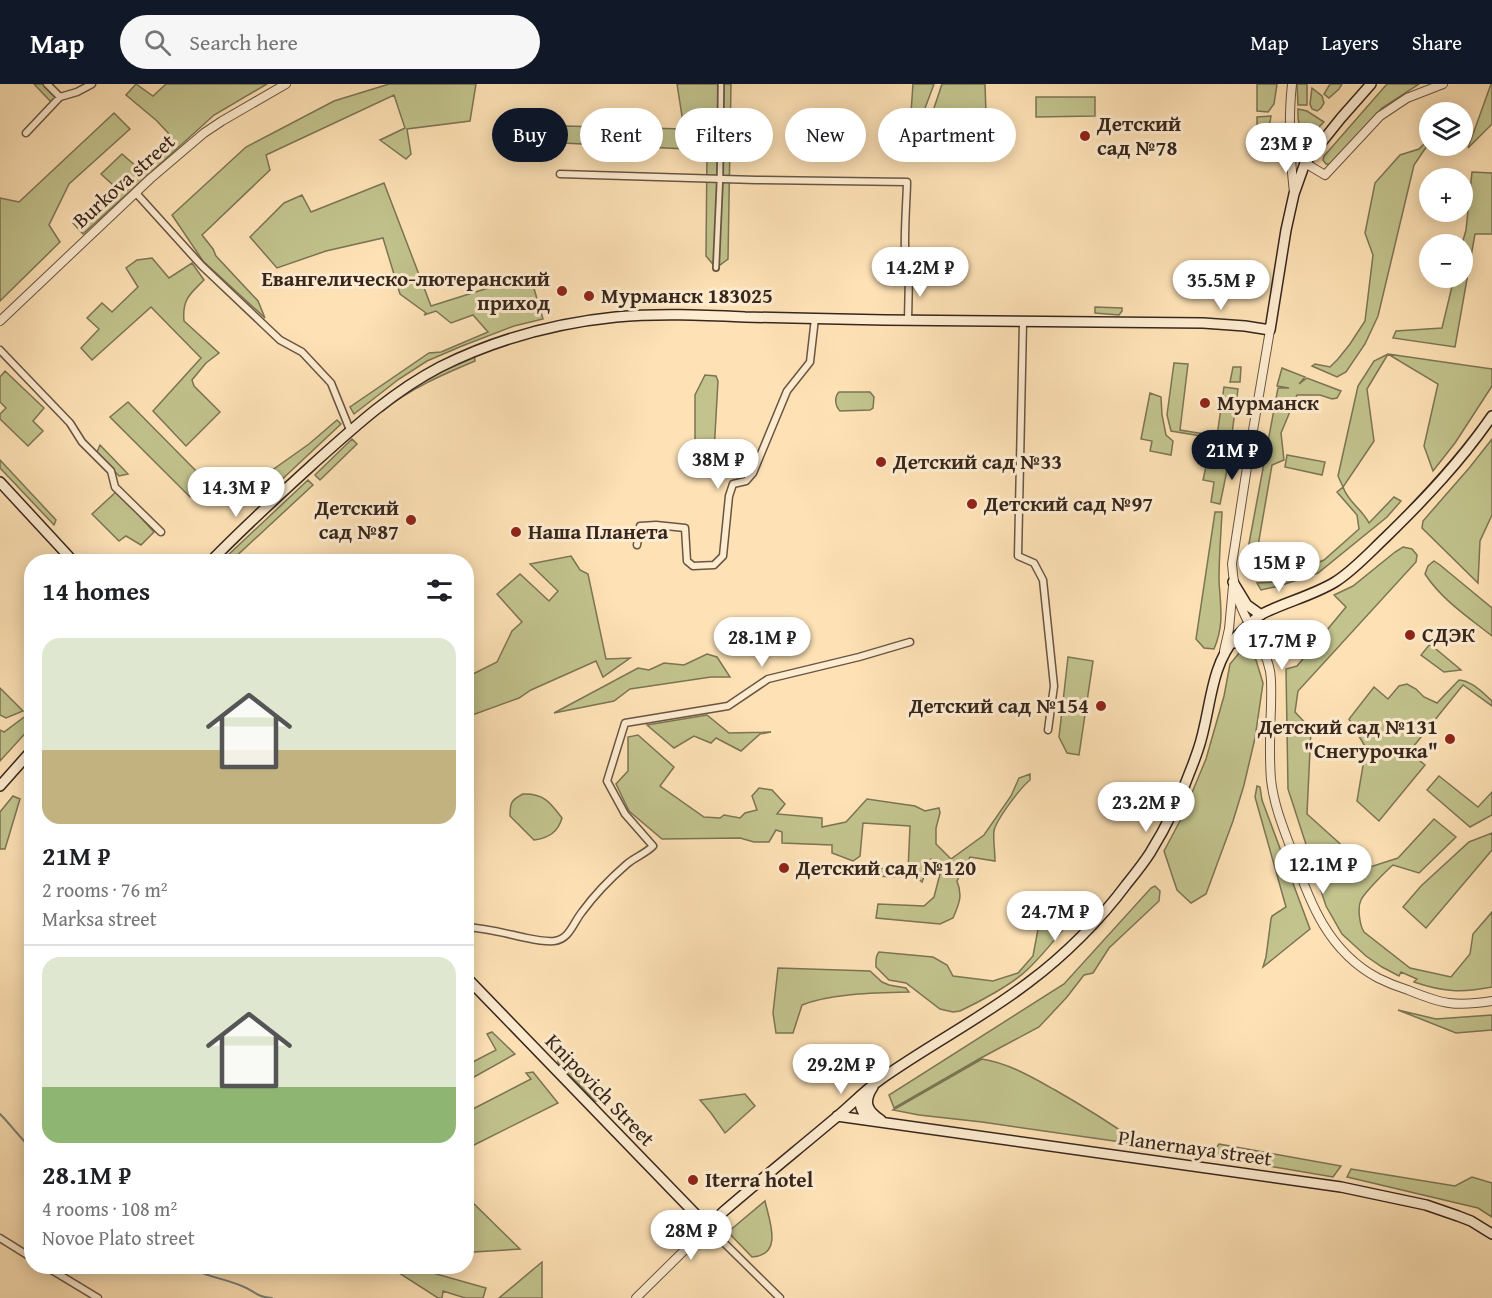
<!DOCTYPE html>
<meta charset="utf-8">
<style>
:root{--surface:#fff;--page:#f6f6f6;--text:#202124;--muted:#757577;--line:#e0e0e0;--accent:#111827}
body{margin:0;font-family:"Gentium Book Plus",serif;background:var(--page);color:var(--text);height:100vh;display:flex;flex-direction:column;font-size:22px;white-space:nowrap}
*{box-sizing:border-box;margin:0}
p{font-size:20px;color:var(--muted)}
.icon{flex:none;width:33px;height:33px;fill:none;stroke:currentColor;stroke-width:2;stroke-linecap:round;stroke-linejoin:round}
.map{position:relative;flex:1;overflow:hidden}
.panel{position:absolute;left:24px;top:470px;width:450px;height:720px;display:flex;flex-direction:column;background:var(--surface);border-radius:24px;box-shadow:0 3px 15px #0003}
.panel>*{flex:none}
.hud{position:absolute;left:492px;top:24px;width:570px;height:54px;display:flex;gap:12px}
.fabs{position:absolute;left:1419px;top:18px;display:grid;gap:12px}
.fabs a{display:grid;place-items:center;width:54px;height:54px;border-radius:50%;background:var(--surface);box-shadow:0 3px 15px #0003;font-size:30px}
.price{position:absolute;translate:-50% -51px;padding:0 14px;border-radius:21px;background:#fff;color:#222;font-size:20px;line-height:39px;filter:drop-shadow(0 2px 3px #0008)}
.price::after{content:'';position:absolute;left:50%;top:36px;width:18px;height:14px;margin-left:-9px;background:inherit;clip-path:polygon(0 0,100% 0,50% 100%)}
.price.active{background:var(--accent);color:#fff}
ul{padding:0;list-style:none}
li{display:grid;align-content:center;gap:12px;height:318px;padding:0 18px}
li+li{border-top:2px solid var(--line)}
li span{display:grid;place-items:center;height:186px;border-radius:18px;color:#555}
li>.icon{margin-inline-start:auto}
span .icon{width:108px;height:108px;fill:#fffc;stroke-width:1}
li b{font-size:26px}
h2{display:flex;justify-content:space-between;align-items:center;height:72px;padding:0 18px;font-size:26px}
.chip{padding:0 21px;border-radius:27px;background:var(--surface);box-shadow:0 3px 15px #0003;font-size:21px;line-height:54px}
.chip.active{background:var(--accent);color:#fff}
header{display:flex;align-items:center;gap:36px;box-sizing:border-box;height:84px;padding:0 30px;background:var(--accent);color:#fff}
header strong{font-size:28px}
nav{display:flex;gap:33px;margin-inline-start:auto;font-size:21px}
.search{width:420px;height:54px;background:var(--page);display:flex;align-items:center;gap:15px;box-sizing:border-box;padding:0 21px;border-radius:33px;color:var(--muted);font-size:22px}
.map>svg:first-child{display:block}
.green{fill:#c2c38d;stroke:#7c7455;stroke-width:1.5}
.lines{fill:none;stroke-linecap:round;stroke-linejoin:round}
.stream{stroke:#778079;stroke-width:2}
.pedestrian-casing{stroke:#685543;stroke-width:8}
.minor-casing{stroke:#685543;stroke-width:9}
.tertiary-casing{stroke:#685543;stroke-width:10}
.secondary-casing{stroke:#36261d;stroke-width:12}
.pedestrian{stroke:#feecd0;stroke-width:4.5}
.minor{stroke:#feecd0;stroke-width:6}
.tertiary{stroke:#feecd0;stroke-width:8}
.secondary{stroke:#feecd0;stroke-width:9}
.poi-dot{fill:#8f2418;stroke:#feecd0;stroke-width:2}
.labels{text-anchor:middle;stroke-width:6;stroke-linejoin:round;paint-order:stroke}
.poi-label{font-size:21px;font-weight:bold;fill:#36261d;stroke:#feecd0;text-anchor:start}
.street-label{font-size:21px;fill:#36261d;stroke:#feecd0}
</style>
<header>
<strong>Map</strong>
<div class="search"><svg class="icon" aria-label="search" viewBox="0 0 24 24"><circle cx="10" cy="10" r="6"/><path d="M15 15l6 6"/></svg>Search here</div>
<nav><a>Map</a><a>Layers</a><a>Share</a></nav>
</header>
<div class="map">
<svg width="1492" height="1214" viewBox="0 0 1492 1214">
<rect width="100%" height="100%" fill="#fee2b6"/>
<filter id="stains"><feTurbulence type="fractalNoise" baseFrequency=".00333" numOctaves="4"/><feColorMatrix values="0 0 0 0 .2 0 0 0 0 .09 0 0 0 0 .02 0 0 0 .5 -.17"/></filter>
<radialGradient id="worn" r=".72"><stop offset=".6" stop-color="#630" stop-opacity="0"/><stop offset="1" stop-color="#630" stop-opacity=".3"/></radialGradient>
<path class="green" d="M 34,0 L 43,0 L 56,13 L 51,18 Z
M 136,0 L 153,12 L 166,0 L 267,0 L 214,31 L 83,150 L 73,139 L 113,101 L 101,90 L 122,70 L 137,83 L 170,51 L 157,37 L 126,11 Z
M 389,0 L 476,0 L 470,37 L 407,45 L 411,70 L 406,75 L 380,56 L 405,44 L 394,11 L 266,71 L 270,86 L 202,151 L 213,165 L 216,172 L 258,217 L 265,234 L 203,177 L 172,131 L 246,63 L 334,17 Z
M 677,0 L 731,0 L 728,175 L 716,184 L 706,172 L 707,66 L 563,59 L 564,42 L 684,45 Z
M 913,0 L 934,0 L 908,70 Z
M 942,0 L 985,0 L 987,60 L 974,37 L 930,36 Z
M 1257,0 L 1277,0 L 1274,20 L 1268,28 L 1257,27 Z
M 1297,0 L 1307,0 L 1307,21 L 1298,21 Z
M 1330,0 L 1342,0 L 1339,5 L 1329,14 L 1324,10 Z
M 1387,0 L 1419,0 L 1382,24 L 1331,80 L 1326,80 L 1323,76 L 1324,72 Z
M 1491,0 L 1492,0 L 1492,40 L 1468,64 Z
M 1312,4 L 1322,12 L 1324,19 L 1321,24 L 1317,27 L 1312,25 L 1310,20 Z
M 1036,13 L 1095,13 L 1095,32 L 1036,33 Z
M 1298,25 L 1307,27 L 1324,38 L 1315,47 L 1307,48 C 1297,42 1298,35 1298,25 Z
M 114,29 L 130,45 L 69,100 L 49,141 L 60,158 L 0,217 L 0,114 L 19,118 Z
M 1271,32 L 1268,50 L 1263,57 L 1257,57 L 1257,33 Z
M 1429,55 L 1429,59 L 1414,81 L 1378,232 L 1365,260 L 1346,288 L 1337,293 L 1312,282 L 1315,280 L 1330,283 L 1338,275 L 1350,260 L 1365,237 L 1373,171 L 1365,149 L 1375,99 L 1400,71 L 1419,65 Z
M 1472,88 L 1492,89 L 1492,150 L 1475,150 L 1455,263 L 1393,254 L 1396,247 L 1442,244 L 1454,194 L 1462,194 L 1462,160 L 1466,146 Z
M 384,99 L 431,222 L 507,198 L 513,191 L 533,201 L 543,235 L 514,242 L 462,262 L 427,277 L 399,295 L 354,330 L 350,323 L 429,269 L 441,268 L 488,248 L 473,231 L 451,239 L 436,227 L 424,231 L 426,229 L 400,210 L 383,154 L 326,167 L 277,184 L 250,153 L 284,119 L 302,111 L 311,128 Z
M 152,174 L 169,194 L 192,179 L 204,196 C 190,210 182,215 184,237 L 219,269 L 206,279 L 192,296 L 194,302 L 220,328 L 186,362 L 153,327 L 201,274 L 151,223 L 92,276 L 81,264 L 99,245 L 87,234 L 102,219 L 112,228 L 138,203 L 126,184 L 137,176 Z
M 1095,223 L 1122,224 L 1122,227 L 1119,231 L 1095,229 Z
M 474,270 L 475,277 C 444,290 409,305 383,327 L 381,324 L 410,304 Z
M 1388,270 L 1367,305 L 1374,357 L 1343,403 C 1348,418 1362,425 1369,439 L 1394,413 L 1401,417 L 1387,433 L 1318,489 L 1279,502 L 1261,506 L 1257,499 L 1275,498 L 1297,490 L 1305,484 L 1324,476 L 1359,445 L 1357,431 L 1337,408 L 1343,403 L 1338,392 L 1358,302 L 1374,277 L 1388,270 L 1492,285 L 1492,302 L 1455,359 L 1433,387 L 1424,362 L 1438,300 Z
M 1174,279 L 1188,280 L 1180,346 L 1217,352 L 1224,303 L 1238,305 L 1231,357 L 1171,347 L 1167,331 Z
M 1233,283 L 1241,283 L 1240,298 L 1230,298 Z
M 1282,284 L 1305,293 L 1299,300 L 1307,294 L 1341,307 L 1337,314 L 1332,315 L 1320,311 L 1297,311 L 1281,349 L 1284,376 L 1272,381 L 1254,485 L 1245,481 L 1278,304 L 1289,304 L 1277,302 Z
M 5,287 L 44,324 L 33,337 L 43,347 L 28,362 L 0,335 L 0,330 L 6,324 L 0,318 L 0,293 Z
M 705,291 L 716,292 L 718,297 L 714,368 L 695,370 L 695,311 Z
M 839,308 L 870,308 L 874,313 L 873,324 L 870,326 L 840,327 C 835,322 834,313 839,308 Z
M 1150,309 L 1161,313 L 1162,331 L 1166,351 L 1173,357 L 1171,371 L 1150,367 L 1152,357 L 1141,355 Z
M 128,318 L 205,396 L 190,413 L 110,333 Z
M 337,336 L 341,340 L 276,401 L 268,400 L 271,387 L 309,360 Z
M 352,355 L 357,360 L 320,396 L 315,391 Z
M 1492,355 L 1492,431 L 1480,457 L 1478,499 L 1422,444 L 1423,437 L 1470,383 Z
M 100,361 L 128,390 L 119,392 L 97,368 Z
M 1287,371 L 1325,378 L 1322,391 L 1285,383 Z
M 0,376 L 56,436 L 54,441 L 0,384 Z
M 1207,378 L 1228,382 L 1220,420 L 1211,418 L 1214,398 L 1203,396 Z
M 308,396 L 313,401 L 231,477 L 229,477 L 226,473 Z
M 117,407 L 154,448 L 141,461 L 126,452 L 119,457 L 92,430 Z
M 1215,428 L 1222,428 C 1221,450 1219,473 1219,495 C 1220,521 1225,539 1214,565 L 1204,564 L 1196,555 Z
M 1403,463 L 1412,465 L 1417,471 L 1416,478 L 1298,607 L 1295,628 L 1311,645 L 1307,730 L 1367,784 L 1398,774 L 1434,735 L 1456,753 L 1419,789 L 1393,781 C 1387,786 1364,809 1361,816 C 1357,824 1360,842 1364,848 L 1410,884 L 1451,893 L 1470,870 L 1473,850 L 1492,828 L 1492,903 C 1462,909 1443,908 1414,898 L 1417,895 L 1401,888 L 1399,892 L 1382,883 L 1366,872 L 1342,850 L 1326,822 L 1288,705 L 1286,585 L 1297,582 L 1346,523 L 1334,511 L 1353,502 L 1395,468 Z
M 571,472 L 580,486 L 588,490 L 606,575 L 630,574 L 603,593 L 596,577 L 531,606 L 519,614 L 467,633 L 467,593 L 497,578 L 512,547 L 522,538 L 497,510 L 520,490 L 549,517 L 558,507 L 530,480 Z
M 1434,477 L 1440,481 L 1492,524 L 1492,552 C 1468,533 1442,516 1425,490 L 1428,482 Z
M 1430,560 L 1461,586 L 1444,588 L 1421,571 Z
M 1240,568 L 1251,568 L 1256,576 L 1263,599 L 1255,654 L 1244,701 L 1233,737 L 1206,810 L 1191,819 L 1177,806 L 1164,767 L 1181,735 L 1206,675 L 1224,612 L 1230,580 Z
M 707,570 L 717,573 L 730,593 L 711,593 L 630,605 L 614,617 L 554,629 L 638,584 L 649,586 L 664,579 L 684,581 Z
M 1068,573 L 1093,577 L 1079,671 L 1067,669 L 1059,653 Z
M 1459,596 C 1472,597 1482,608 1492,617 L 1492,622 L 1463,601 L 1409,668 L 1425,681 L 1379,737 L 1357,717 L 1366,664 L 1349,635 L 1374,603 L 1388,615 L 1399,602 L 1407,600 L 1416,605 L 1424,613 L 1437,619 Z
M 0,604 L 23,627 L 6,634 L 0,631 Z
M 31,628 L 31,643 L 0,677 L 0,646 L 4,648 Z
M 707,631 L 729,649 L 771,648 L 760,650 L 741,667 L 716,654 L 711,659 L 694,652 L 674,664 L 647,641 Z
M 638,651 L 674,683 L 660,702 L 704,733 L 720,734 L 724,731 L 740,734 L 745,729 L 757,726 L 752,712 L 759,704 L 772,706 L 785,720 L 777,730 L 822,734 L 822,743 L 846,738 L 867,715 L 915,722 L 925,727 L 939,724 L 940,729 L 936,744 L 936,760 L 951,775 L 984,751 L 1011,712 L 1019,694 L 1030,690 L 1030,696 C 1020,704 996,736 994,747 C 993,757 995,767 995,777 L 970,773 L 957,797 C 963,812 959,820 953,834 L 940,840 L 876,834 L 878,820 L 924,822 L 934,813 L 942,782 L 931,775 L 922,798 L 916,793 L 857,792 L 859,783 L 908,786 L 910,742 L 863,739 L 860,772 L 853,777 L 832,769 L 832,761 L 782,759 L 782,748 L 776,746 L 769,758 L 754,758 L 740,754 L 662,755 L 629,727 L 616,700 L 628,687 L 628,653 Z
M 1439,692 L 1478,723 L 1492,708 L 1492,731 L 1470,743 L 1427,706 Z
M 1257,702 L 1260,703 L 1262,716 L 1310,845 L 1263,883 L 1266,873 L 1271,835 L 1272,832 L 1286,823 L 1255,713 Z
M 523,710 C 543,709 550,718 562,734 C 558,748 549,754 534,756 L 510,732 C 510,719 511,716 523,710 Z
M 13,712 L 20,715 L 5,765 L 0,765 L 0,728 Z
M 1492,749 L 1492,766 L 1426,844 L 1403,823 L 1421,802 L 1469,758 Z
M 1155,802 L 1160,807 L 1159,817 L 1109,864 L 1093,889 L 1084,891 L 1067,913 L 1039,943 L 979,975 L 894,1024 L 889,1011 L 1064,900 L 1151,804 Z
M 1052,823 L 1069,826 L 1080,825 C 1063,845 1047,867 1028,885 C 1013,900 979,918 960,927 L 953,928 L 940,925 L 906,899 L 889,896 L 876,883 C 876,878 875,872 879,868 L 933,873 L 947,881 L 953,892 L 993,897 L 1018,889 L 1033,872 L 1042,824 Z
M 778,884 L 870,887 L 882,898 L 889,901 L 906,904 L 909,908 C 877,909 831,909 802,921 L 793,949 L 776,949 L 773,929 Z
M 1398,926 L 1436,935 L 1492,931 L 1492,946 L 1456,949 Z
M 492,948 L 515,970 L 467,997 L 467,981 L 496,966 L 487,950 Z
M 563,970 L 602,1011 L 604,1017 L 595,1017 L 558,979 L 558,974 Z
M 982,975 C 1008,979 1032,993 1055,1006 C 1085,1023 1113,1041 1142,1061 L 982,1038 L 919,1031 L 893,1026 Z
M 533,988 L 558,1019 L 472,1062 L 467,1057 L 467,1028 L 531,995 L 526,989 Z
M 745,1010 L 755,1022 L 725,1049 L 711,1029 L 700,1016 Z
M 1219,1060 L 1341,1082 L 1333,1093 L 1210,1072 Z
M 1351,1085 L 1455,1102 L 1472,1093 L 1492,1099 L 1492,1133 L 1478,1124 L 1347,1093 Z
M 466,1093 L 470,1095 L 467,1113 L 520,1165 L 474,1168 L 467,1167 Z
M 765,1117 C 769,1136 784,1171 752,1173 L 728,1148 Z
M 542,1178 L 542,1214 L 499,1214 Z
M 394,1182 L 408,1182 L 486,1204 L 483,1214 L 465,1214 L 443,1207 L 442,1214 L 438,1214 L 399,1189 Z"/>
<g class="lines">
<path class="stream" d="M 0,1030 C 11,1041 20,1054 32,1065
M 188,1182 C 204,1193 224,1194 242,1202 C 255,1207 256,1213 272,1214"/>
<g class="pedestrian-casing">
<path id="pedestrian" d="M 716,184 L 720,94 L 721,0"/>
</g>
<g class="minor-casing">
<path id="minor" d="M 47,0 L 60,13
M 26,49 L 60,13 L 77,8 L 92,0
M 560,90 L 756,96 L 907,98 C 907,116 901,179 909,192 L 908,236
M 136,109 L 202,182 L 280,256 L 302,268 L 331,299 L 350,346
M 1023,238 L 1018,472 L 1034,479 L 1043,496 L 1054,602 L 1048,646
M 0,266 L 70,339 L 82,358 L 111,387 L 115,403 L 161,448
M 637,461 L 640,442 L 656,441 L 685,444 L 687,477 L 693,482 L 714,481 L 723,472 L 729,412 L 733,400 L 746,397 L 753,389 L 787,307 L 810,278 L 815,234
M 466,843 C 485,844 504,849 522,853 C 532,855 543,858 554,857 C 570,855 573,839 582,828 C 593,813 612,793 627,780 C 635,773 645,770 653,762 L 625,730 L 607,697 L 625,639 L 728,622 L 768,595 L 859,573 L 910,558
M 708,1143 L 780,1214
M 0,1154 L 32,1174
M 45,1182 L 98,1214"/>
</g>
<g class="tertiary-casing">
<path id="tertiary" d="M 1292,0 C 1288,36 1290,73 1294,109
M 1305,79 L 1325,91 L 1380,32 L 1407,14 L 1443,0
M 0,237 L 150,95 L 204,49 L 222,37 L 286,0
M 1270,246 L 1250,364 L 1232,480 C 1233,494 1235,507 1240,520 C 1248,543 1265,562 1270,587 C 1272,598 1271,611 1271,623 C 1270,647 1269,672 1271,696 C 1274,722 1284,746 1293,770 C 1310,820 1329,868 1378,894 C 1388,899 1398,903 1408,906 C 1442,920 1455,923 1492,917
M 1224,567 L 1229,545 L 1233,502
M 636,1214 L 708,1143"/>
</g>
<g class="secondary-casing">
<path id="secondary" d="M 0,398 L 73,477
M 211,477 C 243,444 278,412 312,381 C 352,345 392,308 440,283 C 494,256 556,239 616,233 C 658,229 702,231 745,233 C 792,234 838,235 885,236 C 991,238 1097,237 1203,239 L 1245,242 L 1270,246 L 1286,146 L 1294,110 L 1305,79 L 1341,34 L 1371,0
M 1233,498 L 1247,521 L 1261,531
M 1234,559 L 1240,555 L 1248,554 L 1255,559 L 1264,568
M 0,702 L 32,666
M 466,893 L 708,1143 L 723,1128 C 759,1097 796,1067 833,1036 C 849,1023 864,1007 881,995 C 929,961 982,934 1029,898 C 1064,872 1100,836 1126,801 C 1134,791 1143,780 1150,769 C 1170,737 1186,701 1198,666 C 1211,629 1209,583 1236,553 C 1244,545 1252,536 1262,530 C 1285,518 1312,512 1335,498 C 1354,486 1370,468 1386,453 C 1425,415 1461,377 1492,332
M 873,1003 C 863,1018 867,1027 881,1036
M 862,1011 C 858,1020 861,1031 872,1035
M 837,1032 L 1341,1103 L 1426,1121 L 1458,1132 L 1471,1137 L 1492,1150"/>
</g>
<use href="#pedestrian" class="pedestrian"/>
<use href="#minor" class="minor"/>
<use href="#tertiary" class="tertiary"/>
<use href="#secondary" class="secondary"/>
</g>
<g class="poi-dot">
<circle cx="1085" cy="52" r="6"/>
<circle cx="562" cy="207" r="6"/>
<circle cx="589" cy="212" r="6"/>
<circle cx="1205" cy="319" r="6"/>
<circle cx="881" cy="378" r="6"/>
<circle cx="972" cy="420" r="6"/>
<circle cx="411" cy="436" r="6"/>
<circle cx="516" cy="448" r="6"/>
<circle cx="1410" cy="551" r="6"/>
<circle cx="1101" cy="622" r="6"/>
<circle cx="1450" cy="655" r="6"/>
<circle cx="784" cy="784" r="6"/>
<circle cx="693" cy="1096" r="6"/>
</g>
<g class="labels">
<g class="poi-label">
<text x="1097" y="47">Детский<tspan x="1097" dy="24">сад №78</tspan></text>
<text x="550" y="202" text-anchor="end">Евангелическо-лютеранский<tspan x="550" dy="24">приход</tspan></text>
<text x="601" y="219">Мурманск 183025</text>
<text x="1217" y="326">Мурманск</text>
<text x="893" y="385">Детский сад №33</text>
<text x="984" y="427">Детский сад №97</text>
<text x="399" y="431" text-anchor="end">Детский<tspan x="399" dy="24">сад №87</tspan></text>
<text x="528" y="455">Наша Планета</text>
<text x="1422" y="558">СДЭК</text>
<text x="1089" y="629" text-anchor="end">Детский сад №154</text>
<text x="1438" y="650" text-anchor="end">Детский сад №131<tspan x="1438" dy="24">"Снегурочка"</tspan></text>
<text x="796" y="791">Детский сад №120</text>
<text x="705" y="1103">Iterra hotel</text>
</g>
<g class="street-label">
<text transform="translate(124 97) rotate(-42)" y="7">Burkova street</text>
<text transform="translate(600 1006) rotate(46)" y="7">Knipovich Street</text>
<text transform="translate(1195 1064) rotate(8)" y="7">Planernaya street</text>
</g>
</g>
<rect width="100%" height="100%" filter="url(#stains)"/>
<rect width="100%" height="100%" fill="url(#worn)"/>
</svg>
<div class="fabs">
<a><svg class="icon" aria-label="layers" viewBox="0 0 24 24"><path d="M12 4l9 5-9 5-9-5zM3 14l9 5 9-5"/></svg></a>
<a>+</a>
<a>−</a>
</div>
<b class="price" style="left:1286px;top:90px">23M ₽</b>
<b class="price" style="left:920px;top:214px">14.2M ₽</b>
<b class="price" style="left:1221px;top:227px">35.5M ₽</b>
<b class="price active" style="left:1232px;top:397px">21M ₽</b>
<b class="price" style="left:718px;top:406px">38M ₽</b>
<b class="price" style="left:236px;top:434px">14.3M ₽</b>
<b class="price" style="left:1279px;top:509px">15M ₽</b>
<b class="price" style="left:762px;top:584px">28.1M ₽</b>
<b class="price" style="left:1282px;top:587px">17.7M ₽</b>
<b class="price" style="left:1146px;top:749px">23.2M ₽</b>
<b class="price" style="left:1323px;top:811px">12.1M ₽</b>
<b class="price" style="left:1055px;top:858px">24.7M ₽</b>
<b class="price" style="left:841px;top:1011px">29.2M ₽</b>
<b class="price" style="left:691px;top:1177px">28M ₽</b>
<div class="hud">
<a class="chip active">Buy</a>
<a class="chip">Rent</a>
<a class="chip">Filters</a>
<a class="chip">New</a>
<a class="chip">Apartment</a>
</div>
<section class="panel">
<h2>14 homes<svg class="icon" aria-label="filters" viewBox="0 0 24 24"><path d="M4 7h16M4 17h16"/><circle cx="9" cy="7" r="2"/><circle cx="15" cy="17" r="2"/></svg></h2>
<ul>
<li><span style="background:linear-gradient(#dfe7d0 60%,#c2b280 0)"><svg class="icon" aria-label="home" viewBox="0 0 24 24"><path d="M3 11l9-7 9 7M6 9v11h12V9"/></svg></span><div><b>21M ₽</b><p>2 rooms · 76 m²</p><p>Marksa street</p></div></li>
<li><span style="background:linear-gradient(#dfe7d0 70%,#8fb573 0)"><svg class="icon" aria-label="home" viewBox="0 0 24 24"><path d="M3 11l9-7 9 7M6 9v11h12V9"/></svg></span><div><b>28.1M ₽</b><p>4 rooms · 108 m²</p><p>Novoe Plato street</p></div></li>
</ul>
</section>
</div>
